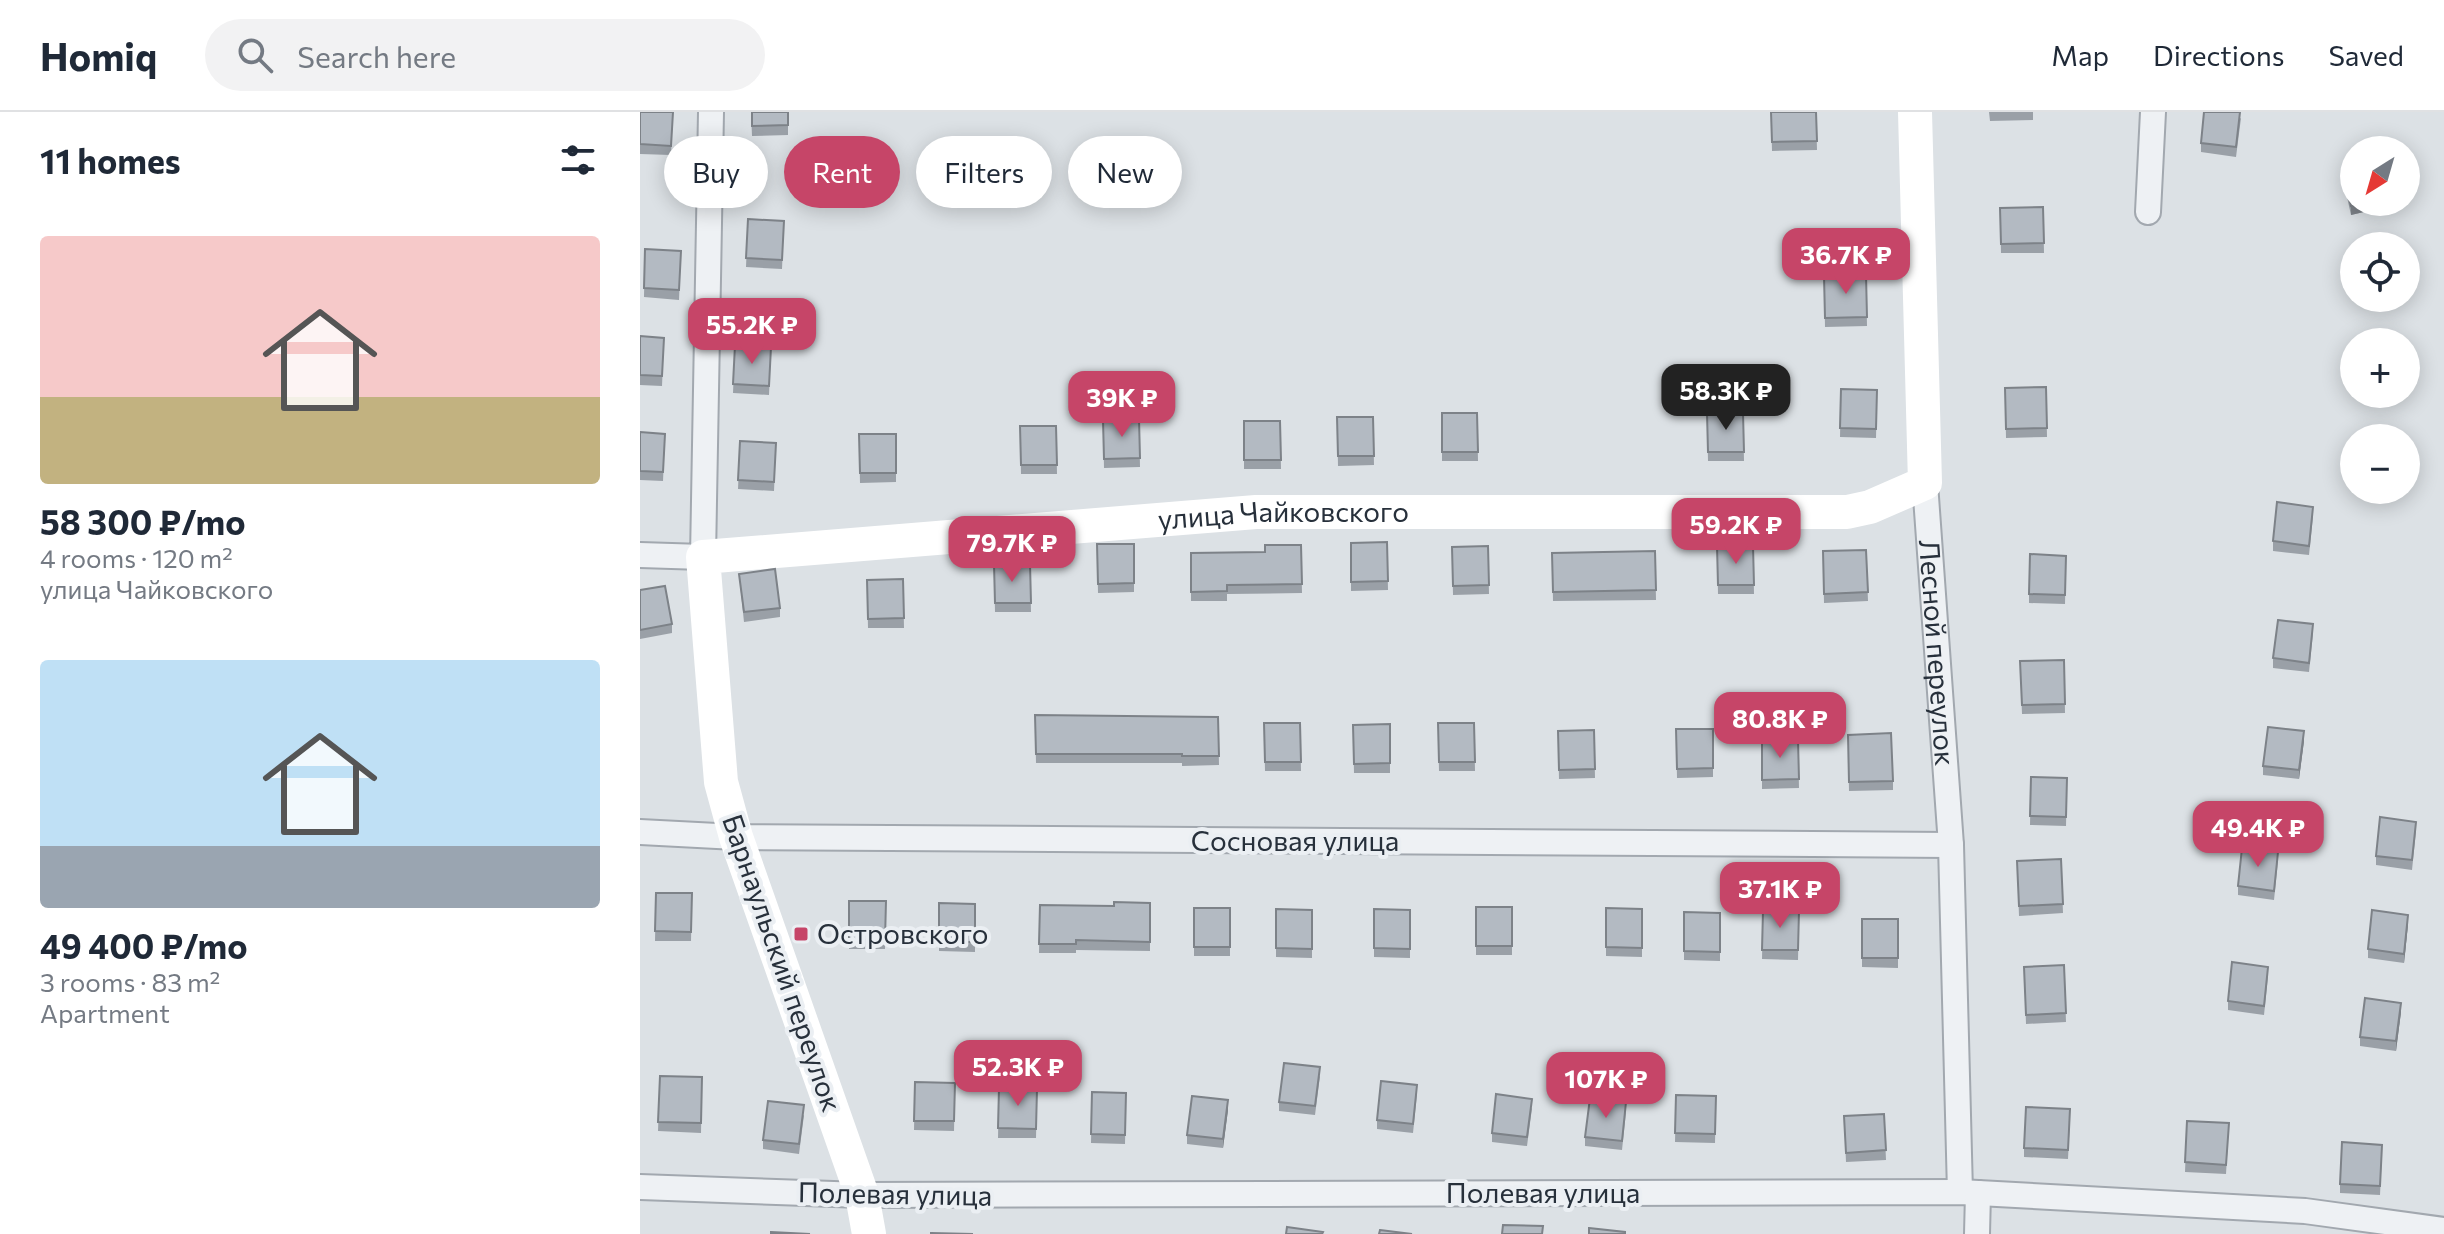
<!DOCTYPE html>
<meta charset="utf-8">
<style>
:root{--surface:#fff;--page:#f2f2f3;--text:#1f2937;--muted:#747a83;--line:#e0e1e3;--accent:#c64568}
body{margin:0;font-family:Commissioner,sans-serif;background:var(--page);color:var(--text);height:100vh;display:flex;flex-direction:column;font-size:30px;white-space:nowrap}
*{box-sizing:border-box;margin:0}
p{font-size:26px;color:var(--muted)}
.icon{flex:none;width:44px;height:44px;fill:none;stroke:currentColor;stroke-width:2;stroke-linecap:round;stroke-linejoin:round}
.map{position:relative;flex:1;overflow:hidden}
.side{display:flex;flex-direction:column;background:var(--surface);width:640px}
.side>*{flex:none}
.banner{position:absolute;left:24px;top:24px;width:760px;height:72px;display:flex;gap:16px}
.needle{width:52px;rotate:217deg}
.buttons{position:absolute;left:1700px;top:24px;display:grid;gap:16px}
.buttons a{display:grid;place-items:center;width:80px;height:80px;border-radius:50%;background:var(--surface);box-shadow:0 4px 20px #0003;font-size:40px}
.price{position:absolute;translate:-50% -68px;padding:0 18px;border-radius:16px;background:var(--accent);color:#fff;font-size:26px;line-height:52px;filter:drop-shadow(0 2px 4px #0008)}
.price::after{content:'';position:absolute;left:50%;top:48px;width:24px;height:18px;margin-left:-12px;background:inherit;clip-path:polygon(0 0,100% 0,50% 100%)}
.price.selected{background:#222;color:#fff}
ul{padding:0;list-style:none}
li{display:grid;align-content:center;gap:16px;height:424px;padding:0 40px}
li span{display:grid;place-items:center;height:248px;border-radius:8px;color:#555}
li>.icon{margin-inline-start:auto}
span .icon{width:144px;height:144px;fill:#fffc;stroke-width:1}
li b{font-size:34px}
h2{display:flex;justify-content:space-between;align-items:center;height:96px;padding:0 40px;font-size:34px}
.tag{padding:0 28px;border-radius:36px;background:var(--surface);box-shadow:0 4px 20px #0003;font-size:28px;line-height:72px}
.tag.selected{background:var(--accent);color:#fff}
header{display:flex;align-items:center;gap:48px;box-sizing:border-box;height:112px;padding:0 40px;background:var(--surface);border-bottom:2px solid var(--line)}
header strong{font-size:38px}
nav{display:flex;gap:44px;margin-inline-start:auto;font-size:28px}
.search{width:560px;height:72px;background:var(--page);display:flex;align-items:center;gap:20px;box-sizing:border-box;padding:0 28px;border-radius:44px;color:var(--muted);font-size:30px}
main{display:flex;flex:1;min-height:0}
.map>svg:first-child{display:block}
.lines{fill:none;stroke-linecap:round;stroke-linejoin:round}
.street-casing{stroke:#a2a8af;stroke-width:28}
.street{stroke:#eef1f4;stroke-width:24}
.secondary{stroke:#fff;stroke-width:34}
.wall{fill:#9aa0a7}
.shaded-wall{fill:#7d8288}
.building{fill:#b3bac2;stroke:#7d8288;stroke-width:2}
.poi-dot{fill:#c64568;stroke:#ebeff3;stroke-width:3}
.labels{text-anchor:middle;stroke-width:8;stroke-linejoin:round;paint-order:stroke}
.street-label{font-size:28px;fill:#27303b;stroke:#ebeff3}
.poi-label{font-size:28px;fill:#27303b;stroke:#ebeff3;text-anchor:start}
</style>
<header>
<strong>Homiq</strong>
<div class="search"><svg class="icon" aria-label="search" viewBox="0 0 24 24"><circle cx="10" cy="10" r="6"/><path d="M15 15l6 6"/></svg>Search here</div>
<nav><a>Map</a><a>Directions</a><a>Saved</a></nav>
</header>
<main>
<section class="side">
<h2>11 homes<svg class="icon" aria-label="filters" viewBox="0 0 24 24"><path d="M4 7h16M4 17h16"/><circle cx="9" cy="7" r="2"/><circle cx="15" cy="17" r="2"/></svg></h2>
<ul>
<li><span style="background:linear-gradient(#f6c9c9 65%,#c2b280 0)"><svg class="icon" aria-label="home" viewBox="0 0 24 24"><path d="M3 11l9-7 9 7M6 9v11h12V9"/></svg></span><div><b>58 300 ₽/mo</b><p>4 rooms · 120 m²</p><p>улица Чайковского</p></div></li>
<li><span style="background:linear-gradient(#bfe0f5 75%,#9aa5b1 0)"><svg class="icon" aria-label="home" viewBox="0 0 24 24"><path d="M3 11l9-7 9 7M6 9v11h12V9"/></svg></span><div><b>49 400 ₽/mo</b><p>3 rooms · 83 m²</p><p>Apartment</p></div></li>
</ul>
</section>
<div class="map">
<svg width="1804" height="1122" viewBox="0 0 1804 1122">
<rect width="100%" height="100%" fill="#dce1e5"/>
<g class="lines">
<g class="street-casing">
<g id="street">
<path d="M 1508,100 L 1513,0"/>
<path id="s1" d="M 1285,371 L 1311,733 L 1320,1080"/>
<path d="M 0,443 L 63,445 L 71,0"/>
<path d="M 0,720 L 96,725 L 1311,733"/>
<path d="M 0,1075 L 222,1083 L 1320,1080 L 1665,1099 L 1804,1118"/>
<path d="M 1337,1122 L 1338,1081"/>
</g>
</g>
<use href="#street" class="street"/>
<path class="secondary" id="s2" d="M 229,1122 L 222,1083 L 96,725 L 81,670 L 63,445 L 616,400 L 1207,400 L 1230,395 L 1285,371 L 1275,0"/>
</g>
<path class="wall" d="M 0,0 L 33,0 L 31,43 L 0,42 Z
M 111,0 L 148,13 L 148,23 L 112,24 Z
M 1131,0 L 1176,0 L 1177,38 L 1132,39 Z
M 1349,0 L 1393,0 L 1393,8 L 1350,9 Z
M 1601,6 L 1596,45 L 1561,40 L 1561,31 Z
M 1703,57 L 1753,90 L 1753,93 L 1711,103 L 1703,67 Z
M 1403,95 L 1404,141 L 1361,141 L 1360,96 Z
M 108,107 L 144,109 L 142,157 L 106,155 Z
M 5,137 L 41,139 L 39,188 L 4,185 Z
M 1226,163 L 1227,214 L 1185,215 L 1184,164 Z
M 0,224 L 24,226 L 22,274 L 0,273 Z
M 95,233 L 131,235 L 129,283 L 93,281 Z
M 1406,275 L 1407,325 L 1366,326 L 1365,276 Z
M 1201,277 L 1237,278 L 1236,326 L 1200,325 Z
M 802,301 L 837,301 L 838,349 L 802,349 Z
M 1067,301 L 1103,301 L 1104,349 L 1068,349 Z
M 697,305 L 733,305 L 734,353 L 698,354 Z
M 499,307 L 500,355 L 464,356 L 463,308 Z
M 604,309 L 640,309 L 641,357 L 604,357 Z
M 380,314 L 416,314 L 417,362 L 381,362 Z
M 0,320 L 25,322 L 23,369 L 0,368 Z
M 219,322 L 256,322 L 256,370 L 220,371 Z
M 100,329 L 136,331 L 134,379 L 98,377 Z
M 1673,404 L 1669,443 L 1633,439 L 1633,429 Z
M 747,430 L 748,478 L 711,479 L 711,431 Z
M 457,432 L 494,432 L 494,480 L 458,481 Z
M 661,433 L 662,481 L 587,482 L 587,489 L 551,489 L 551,441 L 625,440 Z
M 848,434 L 849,482 L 813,483 L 812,435 Z
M 1077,434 L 1113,434 L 1114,482 L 1078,482 Z
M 1226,438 L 1228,489 L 1184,491 L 1183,439 Z
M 1015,439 L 1016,488 L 913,489 L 912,441 Z
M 1426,444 L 1425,492 L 1389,491 L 1389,482 Z
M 354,452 L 390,452 L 391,500 L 355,500 Z
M 99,462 L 140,496 L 140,505 L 104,510 Z
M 263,467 L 264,516 L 228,516 L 227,468 Z
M 0,478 L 32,512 L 32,521 L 0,527 Z
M 1673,521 L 1669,560 L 1633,556 L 1633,546 Z
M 1424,548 L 1425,601 L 1382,602 L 1380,549 Z
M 395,603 L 578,605 L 579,653 L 542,654 L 542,651 L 396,651 Z
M 624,611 L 660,611 L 661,659 L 625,659 Z
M 798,611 L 834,611 L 835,659 L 799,659 Z
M 750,612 L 750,661 L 714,661 L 713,613 Z
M 1036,617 L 1073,617 L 1073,665 L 1037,666 Z
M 954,618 L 955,666 L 919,667 L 918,619 Z
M 1208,623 L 1253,669 L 1253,678 L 1209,679 Z
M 1158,628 L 1159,676 L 1122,677 L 1122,629 Z
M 1664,629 L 1659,667 L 1623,663 L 1623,654 Z
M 1391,665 L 1427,666 L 1426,714 L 1390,713 Z
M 1776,719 L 1772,758 L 1736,753 L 1736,744 Z
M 1421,747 L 1423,801 L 1379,804 L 1377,749 Z
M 1638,749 L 1634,788 L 1598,783 L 1598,774 Z
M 16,781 L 52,781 L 51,829 L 15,829 Z
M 209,789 L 246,789 L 245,837 L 209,837 Z
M 299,791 L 335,792 L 335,840 L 299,839 Z
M 510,791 L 510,839 L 436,838 L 436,841 L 399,841 L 400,793 L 474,794 Z
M 836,795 L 872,795 L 872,843 L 836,843 Z
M 554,796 L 590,796 L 590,844 L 554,844 Z
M 966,796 L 1002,797 L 1002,845 L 966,844 Z
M 636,797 L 672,798 L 672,846 L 636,845 Z
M 734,797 L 770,798 L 770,846 L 734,845 Z
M 1123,799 L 1159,799 L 1158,848 L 1122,847 Z
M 1044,800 L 1080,801 L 1080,849 L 1044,848 Z
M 1222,807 L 1258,807 L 1258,856 L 1222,855 Z
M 1768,812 L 1764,851 L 1728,846 L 1728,837 Z
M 1424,853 L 1426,910 L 1386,912 L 1384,855 Z
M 1628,864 L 1624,903 L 1588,898 L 1588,889 Z
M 1761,900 L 1756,939 L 1720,934 L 1720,925 Z
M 20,964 L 62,965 L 61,1021 L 18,1019 Z
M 680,964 L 675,1003 L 639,999 L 639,990 Z
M 275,970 L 315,971 L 314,1019 L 274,1018 Z
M 359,976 L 397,977 L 396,1026 L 358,1026 Z
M 452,980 L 486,981 L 485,1032 L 451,1031 Z
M 777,982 L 773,1021 L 737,1017 L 737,1008 Z
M 1036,983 L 1076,984 L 1075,1031 L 1035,1030 Z
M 892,996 L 887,1034 L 852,1030 L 852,1021 Z
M 588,998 L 583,1036 L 547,1032 L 547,1023 Z
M 986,1000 L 982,1038 L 945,1034 L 945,1025 Z
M 1244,1002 L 1246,1048 L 1206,1050 L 1204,1004 Z
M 164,1003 L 159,1042 L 123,1037 L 123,1028 Z
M 1430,1006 L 1428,1047 L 1384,1045 L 1384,1036 Z
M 1547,1009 L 1589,1011 L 1586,1062 L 1545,1060 Z
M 1742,1042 L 1740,1083 L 1700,1081 L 1700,1072 Z"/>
<path class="shaded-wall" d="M 1728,90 L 1753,90 L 1753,93 L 1711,103 L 1711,94 Z
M 1664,619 L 1664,629 L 1659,667 L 1659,658 Z
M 1768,803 L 1768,812 L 1764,851 L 1764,842 Z
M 1761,891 L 1761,900 L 1756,939 L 1756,929 Z
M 588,988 L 588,998 L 583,1036 L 583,1027 Z"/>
<path class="building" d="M 0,0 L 33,0 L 31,34 L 0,32 Z
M 112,0 L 148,0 L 148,13 L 112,14 Z
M 1131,0 L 1176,0 L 1177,29 L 1132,30 Z
M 1564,0 L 1600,0 L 1596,35 L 1561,31 Z
M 1714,55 L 1714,90 L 1728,90 L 1711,94 L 1703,57 Z
M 1403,95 L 1404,131 L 1361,132 L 1360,96 Z
M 108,107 L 144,109 L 142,148 L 106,146 Z
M 5,137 L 41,139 L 39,178 L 4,176 Z
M 1226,163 L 1227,205 L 1185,206 L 1184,164 Z
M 0,224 L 24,226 L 22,264 L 0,263 Z
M 95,233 L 131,235 L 129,274 L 93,272 Z
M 1406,275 L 1407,316 L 1366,317 L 1365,276 Z
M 1201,277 L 1237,278 L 1236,317 L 1200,316 Z
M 802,301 L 837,301 L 838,340 L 802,340 Z
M 1067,301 L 1103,301 L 1104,340 L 1068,340 Z
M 697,305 L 733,305 L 734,344 L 698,344 Z
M 499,307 L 500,346 L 464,347 L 463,308 Z
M 604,309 L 640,309 L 641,348 L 604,348 Z
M 380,314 L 416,314 L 417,353 L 381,353 Z
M 0,320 L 25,322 L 23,360 L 0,359 Z
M 219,322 L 256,322 L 256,361 L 220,361 Z
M 100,329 L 136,331 L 134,370 L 98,368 Z
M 1637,390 L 1673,395 L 1669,434 L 1633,429 Z
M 747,430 L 748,469 L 711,470 L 711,431 Z
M 457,432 L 494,432 L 494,471 L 458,472 Z
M 625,433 L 661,433 L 662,472 L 587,473 L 587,479 L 551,480 L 551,441 L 625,440 Z
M 848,434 L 849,473 L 813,474 L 812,435 Z
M 1077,434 L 1113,434 L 1114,473 L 1078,473 Z
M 1226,438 L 1228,480 L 1184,482 L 1183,439 Z
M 1015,439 L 1016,478 L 913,480 L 912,441 Z
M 1390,442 L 1426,444 L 1425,483 L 1389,482 Z
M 354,452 L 390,452 L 391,491 L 355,491 Z
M 135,457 L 140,496 L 104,500 L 99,462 Z
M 263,467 L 264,506 L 228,507 L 227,468 Z
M 25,474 L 32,512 L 0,518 L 0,478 Z
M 1638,508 L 1673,512 L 1669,551 L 1633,546 Z
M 1424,548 L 1425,592 L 1382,593 L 1380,549 Z
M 395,603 L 578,605 L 579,644 L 542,644 L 542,642 L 396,642 Z
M 624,611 L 660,611 L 661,650 L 625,650 Z
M 798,611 L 834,611 L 835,650 L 799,650 Z
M 750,612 L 750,651 L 714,652 L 713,613 Z
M 1628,615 L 1664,619 L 1659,658 L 1623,654 Z
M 1036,617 L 1073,617 L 1073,656 L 1037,657 Z
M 954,618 L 955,657 L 919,658 L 918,619 Z
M 1251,621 L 1253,669 L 1209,670 L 1208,623 Z
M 1158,628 L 1159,667 L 1122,668 L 1122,629 Z
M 1391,665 L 1427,666 L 1426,705 L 1390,704 Z
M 1740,705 L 1776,710 L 1772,748 L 1736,744 Z
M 1602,736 L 1638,740 L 1634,779 L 1598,774 Z
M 1421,747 L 1423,792 L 1379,794 L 1377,749 Z
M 16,781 L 52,781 L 51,820 L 15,819 Z
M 209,789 L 246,789 L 245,828 L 209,828 Z
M 474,790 L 510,791 L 510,830 L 436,828 L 436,832 L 399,832 L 400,793 L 474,794 Z
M 299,791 L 335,792 L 335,830 L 299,830 Z
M 836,795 L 872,795 L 872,834 L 836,834 Z
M 554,796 L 590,796 L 590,835 L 554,835 Z
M 966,796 L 1002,797 L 1002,836 L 966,835 Z
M 636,797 L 672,798 L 672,837 L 636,836 Z
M 734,797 L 770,798 L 770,837 L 734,836 Z
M 1732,798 L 1768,803 L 1764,842 L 1728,837 Z
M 1123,799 L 1159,799 L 1158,838 L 1122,838 Z
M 1044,800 L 1080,801 L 1080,840 L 1044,839 Z
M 1222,807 L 1258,807 L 1258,846 L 1222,846 Z
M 1592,850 L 1628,855 L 1624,894 L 1588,889 Z
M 1424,853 L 1426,901 L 1386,903 L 1384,855 Z
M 1725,886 L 1761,891 L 1756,929 L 1720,925 Z
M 644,951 L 680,955 L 675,994 L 639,990 Z
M 20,964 L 62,965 L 61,1011 L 18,1010 Z
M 741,969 L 777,973 L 773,1012 L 737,1008 Z
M 275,970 L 315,971 L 314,1009 L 274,1009 Z
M 359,976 L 397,977 L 396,1017 L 358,1016 Z
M 452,980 L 486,981 L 485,1023 L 451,1022 Z
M 856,982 L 892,987 L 887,1025 L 852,1021 Z
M 1036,983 L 1076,984 L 1075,1022 L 1035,1021 Z
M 552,984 L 588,988 L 583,1027 L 547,1023 Z
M 950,986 L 986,990 L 982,1029 L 945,1025 Z
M 128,989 L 164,993 L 159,1032 L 123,1028 Z
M 1386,995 L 1430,997 L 1428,1038 L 1384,1036 Z
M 1244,1002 L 1246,1038 L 1206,1041 L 1204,1004 Z
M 1547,1009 L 1589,1011 L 1586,1053 L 1545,1050 Z
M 1702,1030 L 1742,1033 L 1740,1074 L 1700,1072 Z
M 863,1113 L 903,1114 L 902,1122 L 862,1122 Z
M 647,1115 L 683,1120 L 682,1122 L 646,1122 Z
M 949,1116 L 985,1120 L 985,1122 L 949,1122 Z
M 740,1118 L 772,1122 L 739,1122 Z
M 131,1120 L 170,1122 L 131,1122 Z
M 291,1121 L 333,1122 L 291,1122 Z"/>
<rect class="poi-dot" x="153" y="814" width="16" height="16" rx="4"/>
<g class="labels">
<g class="street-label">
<text dy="10" stroke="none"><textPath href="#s2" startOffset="1284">улица Чайковского</textPath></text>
<text dy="10" stroke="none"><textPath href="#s1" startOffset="170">Лесной переулок</textPath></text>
<text x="655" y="739">Сосновая улица</text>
<text transform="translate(142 851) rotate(71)" y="10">Барнаульский переулок</text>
<text x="903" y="1091">Полевая улица</text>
<text transform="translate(255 1082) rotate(1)" y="10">Полевая улица</text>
</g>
<g class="poi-label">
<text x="177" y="832">Островского</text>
</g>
</g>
</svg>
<div class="buttons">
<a><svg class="needle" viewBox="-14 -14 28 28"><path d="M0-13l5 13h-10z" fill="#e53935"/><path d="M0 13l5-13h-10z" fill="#747a83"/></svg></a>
<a><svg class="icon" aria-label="locate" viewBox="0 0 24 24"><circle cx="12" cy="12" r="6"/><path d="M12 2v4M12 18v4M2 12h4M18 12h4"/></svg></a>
<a>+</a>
<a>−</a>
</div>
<b class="price" style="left:1206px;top:184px">36.7K ₽</b>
<b class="price" style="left:112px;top:254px">55.2K ₽</b>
<b class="price selected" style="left:1086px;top:320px">58.3K ₽</b>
<b class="price" style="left:482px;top:327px">39K ₽</b>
<b class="price" style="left:1096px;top:454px">59.2K ₽</b>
<b class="price" style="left:372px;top:472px">79.7K ₽</b>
<b class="price" style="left:1140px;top:648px">80.8K ₽</b>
<b class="price" style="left:1618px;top:757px">49.4K ₽</b>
<b class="price" style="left:1140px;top:818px">37.1K ₽</b>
<b class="price" style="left:378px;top:996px">52.3K ₽</b>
<b class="price" style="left:966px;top:1008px">107K ₽</b>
<div class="banner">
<a class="tag">Buy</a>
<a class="tag selected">Rent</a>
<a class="tag">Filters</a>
<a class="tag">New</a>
</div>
</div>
</main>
